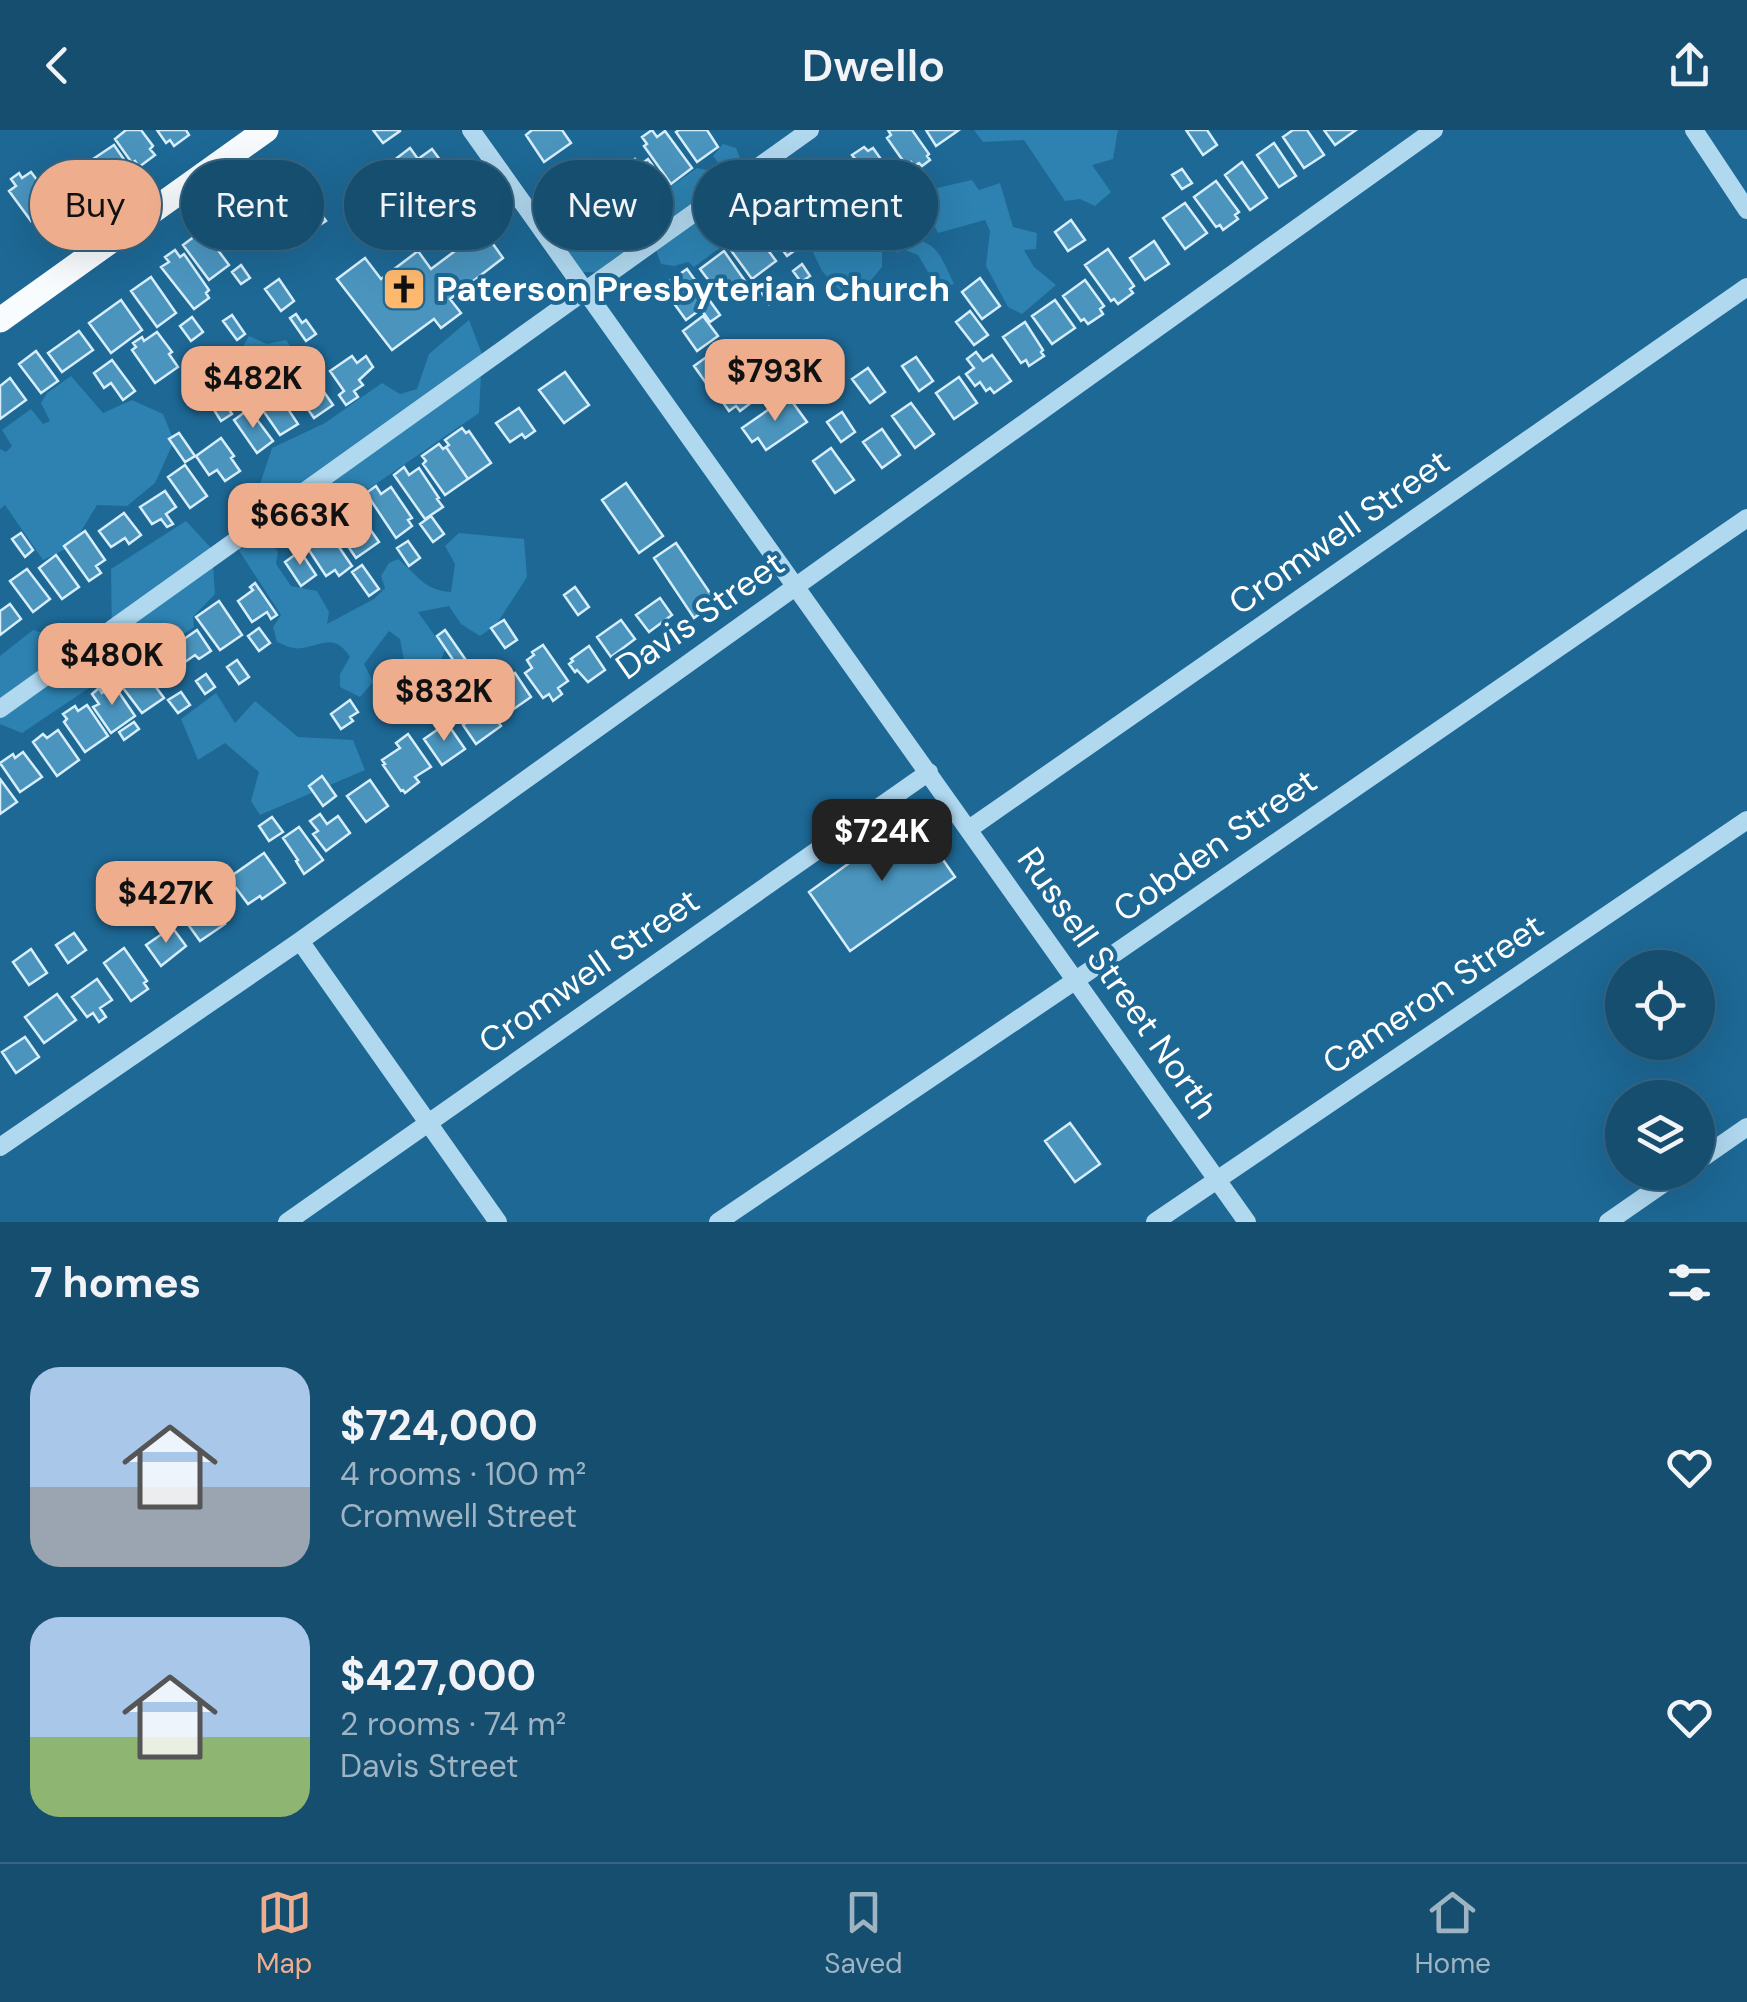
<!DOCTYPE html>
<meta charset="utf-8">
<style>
:root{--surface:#164e70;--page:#235878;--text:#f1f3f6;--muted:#9eb4c3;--line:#356583;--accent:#eead8d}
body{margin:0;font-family:"DM Sans",sans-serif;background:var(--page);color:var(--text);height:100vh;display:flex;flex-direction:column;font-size:38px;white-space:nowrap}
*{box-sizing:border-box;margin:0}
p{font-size:32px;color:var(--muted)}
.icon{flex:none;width:55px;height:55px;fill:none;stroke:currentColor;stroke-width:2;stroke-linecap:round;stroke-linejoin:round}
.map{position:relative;height:1092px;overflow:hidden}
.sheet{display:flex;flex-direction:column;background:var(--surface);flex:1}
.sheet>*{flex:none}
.banner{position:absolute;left:30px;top:30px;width:1000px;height:90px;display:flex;gap:20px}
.fabs{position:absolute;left:1605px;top:820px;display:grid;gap:20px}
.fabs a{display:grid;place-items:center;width:110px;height:110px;border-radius:50%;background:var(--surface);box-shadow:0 10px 40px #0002,0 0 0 2px var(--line);font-size:50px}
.price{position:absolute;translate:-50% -85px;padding:0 22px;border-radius:20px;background:var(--accent);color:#111;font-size:32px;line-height:65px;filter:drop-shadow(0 2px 5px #0008)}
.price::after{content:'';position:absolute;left:50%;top:60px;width:30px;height:22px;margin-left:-15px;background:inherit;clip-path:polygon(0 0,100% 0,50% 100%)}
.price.selected{background:#222;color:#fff}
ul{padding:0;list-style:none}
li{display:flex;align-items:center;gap:30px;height:250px;padding:0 30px}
li span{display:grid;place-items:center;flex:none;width:280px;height:200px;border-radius:30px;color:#555}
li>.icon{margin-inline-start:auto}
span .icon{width:120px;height:120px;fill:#fffc;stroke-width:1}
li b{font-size:42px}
h2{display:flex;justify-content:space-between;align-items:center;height:120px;padding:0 30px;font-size:42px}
.pill{padding:0 35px;border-radius:45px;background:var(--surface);box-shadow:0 10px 40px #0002,0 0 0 2px var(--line);font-size:35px;line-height:90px}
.pill.selected{background:var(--accent);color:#111}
header{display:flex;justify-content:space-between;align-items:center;height:130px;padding:0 30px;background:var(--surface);font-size:45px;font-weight:600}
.tabs{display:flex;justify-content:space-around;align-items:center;height:140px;border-top:2px solid var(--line);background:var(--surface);font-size:28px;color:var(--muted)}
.tabs a{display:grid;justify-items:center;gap:5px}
.tabs .selected{color:var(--accent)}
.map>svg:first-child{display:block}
.green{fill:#2d82b1}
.building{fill:#4a94be;stroke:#d6eefb;stroke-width:2.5}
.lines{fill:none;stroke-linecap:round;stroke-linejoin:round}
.minor{stroke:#b0d8ef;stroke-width:18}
.major{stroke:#f8fcff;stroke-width:25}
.labels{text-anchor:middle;stroke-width:8;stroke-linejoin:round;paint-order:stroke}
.poi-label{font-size:35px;font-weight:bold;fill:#fff;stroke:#1d6895;text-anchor:start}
.street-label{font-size:35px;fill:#fff;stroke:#1d6895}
</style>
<header><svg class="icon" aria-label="back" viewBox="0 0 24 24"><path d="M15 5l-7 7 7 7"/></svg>Dwello<svg class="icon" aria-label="share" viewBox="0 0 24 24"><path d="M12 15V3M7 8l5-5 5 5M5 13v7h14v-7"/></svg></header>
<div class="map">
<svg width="1747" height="1092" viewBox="0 0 1747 1092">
<rect width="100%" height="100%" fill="#1d6895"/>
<path class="green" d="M 974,0 L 1118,0 L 1113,29 L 1092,35 L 1111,62 L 1095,76 L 1080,69 L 1065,71 L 1024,10 L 983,12 Z
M 723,14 L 736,18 L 742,33 L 715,52 L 729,70 L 765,47 L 784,70 L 694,137 L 688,132 L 674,136 L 661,134 L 650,103 L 641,106 L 648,126 L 624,143 L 582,142 L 566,119 L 589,106 L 596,112 L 614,95 L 612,86 L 638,67 L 644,69 L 666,52 L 670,57 L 697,38 L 716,42 L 722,37 L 713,26 Z
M 972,50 L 979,60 L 1000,53 L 1013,97 L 1037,103 L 1036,119 L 1024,120 L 1034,137 L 1056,155 L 1022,184 L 1008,177 L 986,136 L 990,101 L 985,90 L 938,103 L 931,89 L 940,77 L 937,58 Z
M 837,79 L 868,99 L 882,98 L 882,137 L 860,163 L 842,163 L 822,141 L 809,114 L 819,90 Z
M 900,104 C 939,114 937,119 954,154 L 938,159 L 918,125 L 905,120 L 897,123 L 893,114 Z
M 469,190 L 482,224 L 479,283 L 325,389 L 309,368 L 269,380 L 255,369 L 272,318 L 325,293 L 382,253 L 400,264 L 417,259 L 429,224 Z
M 249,206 L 267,214 L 286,210 L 312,247 C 280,274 260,261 226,247 Z
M 836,223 L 842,253 L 804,272 L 789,255 L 796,250 L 806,236 Z
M 71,246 L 103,283 L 132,270 L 163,284 L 174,311 L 155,353 L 127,376 L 97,375 L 72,416 L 43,430 L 5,375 L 0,379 L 0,319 L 6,322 L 12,316 L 2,300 L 31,279 L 43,294 L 50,291 L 41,273 L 47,263 Z
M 186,391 L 212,419 L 215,464 L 193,487 L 194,497 C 158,522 153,519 112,507 L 111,439 Z
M 257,402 L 278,421 L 276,434 L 291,456 L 317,461 L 329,482 L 327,494 L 374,469 L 385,458 L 381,446 L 389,433 L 398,429 C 418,445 423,460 451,462 L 455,434 L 445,416 L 459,403 L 524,409 L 527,447 L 496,495 L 480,506 L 461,494 L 449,476 L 418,482 L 445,520 L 437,540 L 408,551 L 400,509 L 389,501 L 364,534 L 373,552 L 360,567 L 340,557 L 340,544 L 350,527 C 334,503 324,515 302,518 C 293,520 285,515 277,512 L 273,497 L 281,485 L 236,416 Z
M 33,500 L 97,519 L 104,548 L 22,603 L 0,594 L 0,526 Z
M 216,563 L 235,593 L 255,571 L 298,607 L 353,610 L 365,640 L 260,685 L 251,671 L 259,642 L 225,613 L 198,630 L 181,589 Z"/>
<path class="building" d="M 126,0 L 141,0 L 153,16 L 150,19 L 155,25 L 139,37 L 135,31 L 132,33 L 115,9 Z
M 157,0 L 186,0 L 189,5 L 174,16 L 170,10 L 166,13 Z
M 373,0 L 400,0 L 400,1 L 383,13 Z
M 532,0 L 562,0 L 571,13 L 544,32 L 526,5 Z
M 652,0 L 657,7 L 665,1 L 692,38 L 671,54 L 644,16 L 647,14 L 642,7 Z
M 679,0 L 707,0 L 718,17 L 697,32 L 676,2 Z
M 888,0 L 912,0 L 929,24 L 927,26 L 930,30 L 922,36 L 919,33 L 914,36 L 911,32 L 906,35 L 887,8 L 891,5 Z
M 926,0 L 959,0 L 936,16 Z
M 1186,0 L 1207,0 L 1217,15 L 1203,25 Z
M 1293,0 L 1307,0 L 1324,25 L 1304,38 L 1283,7 Z
M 1324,0 L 1356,0 L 1335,15 Z
M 1274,13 L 1296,46 L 1279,57 L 1257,25 Z
M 114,15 L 134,44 L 116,57 L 112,50 L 109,53 L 93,29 Z
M 864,17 L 868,21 L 873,18 L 899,55 L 879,69 L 853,33 L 856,30 L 852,25 Z
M 410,18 L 418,29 L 432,19 L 446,38 L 414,60 L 393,31 Z
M 635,29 L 640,35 L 648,29 L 663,50 L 642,65 L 627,44 L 631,41 L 626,35 Z
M 70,31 L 76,39 L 80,36 L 101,66 L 80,81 L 53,42 Z
M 1242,32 L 1267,68 L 1250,80 L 1225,45 Z
M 839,39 L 854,59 L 834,73 L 820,53 Z
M 1182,39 L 1192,53 L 1182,59 L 1172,45 Z
M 616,41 L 633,66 L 608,84 L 599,71 L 612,62 L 603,49 Z
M 31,42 L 55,74 L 31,91 L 9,61 L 16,56 L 11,49 L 19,43 L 22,48 Z
M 1216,51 L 1239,82 L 1235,85 L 1238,89 L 1223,100 L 1220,95 L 1216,97 L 1194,67 Z
M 286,55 L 300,74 L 270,96 L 256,77 Z
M 813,57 L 828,77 L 809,91 L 794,71 Z
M 1185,73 L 1207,103 L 1185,119 L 1163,88 Z
M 237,75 L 254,99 L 248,103 L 253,110 L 240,119 L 218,88 Z
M 316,77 L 326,91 L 315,98 L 305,83 Z
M 783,77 L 808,111 L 787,126 L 762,92 Z
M 1071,90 L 1085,110 L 1068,121 L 1055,102 Z
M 203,100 L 229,135 L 209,150 L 183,115 Z
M 483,100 L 503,128 L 450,169 L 461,183 L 441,198 L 434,189 L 392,220 L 337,149 L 365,128 L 381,149 L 418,121 L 431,139 Z
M 754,101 L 776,131 L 752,149 L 730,119 Z
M 1154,111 L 1169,134 L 1145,150 L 1130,128 Z
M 1108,119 L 1134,156 L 1130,159 L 1133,163 L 1118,174 L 1114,169 L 1111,171 L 1085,135 Z
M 175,120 L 180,127 L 184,124 L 209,160 L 206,163 L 209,168 L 194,179 L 161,137 L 169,132 L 165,127 Z
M 724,121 L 745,151 L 722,168 L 700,139 Z
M 802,134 L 810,146 L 801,152 L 793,141 Z
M 241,135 L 250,148 L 241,154 L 232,142 Z
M 687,139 L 720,185 L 710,192 L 701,179 L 686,190 L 673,172 L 678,169 L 672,160 L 675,157 L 671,150 Z
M 151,147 L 176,183 L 157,197 L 131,161 Z
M 980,148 L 1000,176 L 982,189 L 962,162 Z
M 279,149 L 294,171 L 281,181 L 265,159 Z
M 1085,150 L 1104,176 L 1100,179 L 1103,184 L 1088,194 L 1084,189 L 1081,191 L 1063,166 Z
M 770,156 L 778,168 L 769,174 L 761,162 Z
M 121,170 L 142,200 L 111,223 L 89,193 Z
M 1055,170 L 1075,198 L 1052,214 L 1032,186 Z
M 970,181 L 988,205 L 974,215 L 956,192 Z
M 296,184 L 302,193 L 306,190 L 316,204 L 306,211 L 290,188 Z
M 232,185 L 245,204 L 237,210 L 223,191 Z
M 703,186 L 718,206 L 697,221 L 683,201 Z
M 192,187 L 203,202 L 191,211 L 180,196 Z
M 1025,192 L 1043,220 L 1041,222 L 1044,226 L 1029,236 L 1026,230 L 1021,233 L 1003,207 Z
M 79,201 L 93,220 L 62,242 L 48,223 Z
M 157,202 L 172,222 L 169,224 L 178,237 L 155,253 L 132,220 L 136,217 L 133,213 L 142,207 L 144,211 Z
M 723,215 L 735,232 L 706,253 L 694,236 Z
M 776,215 L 787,230 L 769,243 L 759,227 Z
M 36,221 L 58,251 L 41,263 L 19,234 Z
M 976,222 L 983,231 L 992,225 L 1011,251 L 994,263 L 990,258 L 986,261 L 980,252 L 975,256 L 966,244 L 974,238 L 967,229 Z
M 352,226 L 357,233 L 366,226 L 373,237 L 359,250 L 363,255 L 354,261 L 358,267 L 346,275 L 339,265 L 344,261 L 330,241 Z
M 916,227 L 933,251 L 919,261 L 902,236 Z
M 112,230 L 135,261 L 123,270 L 111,253 L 104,258 L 94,243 Z
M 868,238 L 885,262 L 870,273 L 852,249 Z
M 565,242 L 589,275 L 564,293 L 539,260 Z
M 750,243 L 764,263 L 740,281 L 736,276 L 729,281 L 722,271 L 736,261 L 732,256 Z
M 959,247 L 977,273 L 954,289 L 936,263 Z
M 10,248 L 26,270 L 0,289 L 0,256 Z
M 317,252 L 333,275 L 314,288 L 298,265 Z
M 788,266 L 807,292 L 766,320 L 758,308 L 752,312 L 742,298 Z
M 280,267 L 298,294 L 280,305 L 262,279 Z
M 221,268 L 232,284 L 221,291 L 211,275 Z
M 911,273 L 934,304 L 915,318 L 892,286 Z
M 519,278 L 535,301 L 525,308 L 522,304 L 510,312 L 496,293 Z
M 249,279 L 273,311 L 257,323 L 234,290 Z
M 842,282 L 855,302 L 841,312 L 827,292 Z
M 462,298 L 466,303 L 469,301 L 491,333 L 468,349 L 446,317 L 449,315 L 445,310 Z
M 882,299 L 900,325 L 882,338 L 863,312 Z
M 179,303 L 195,326 L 185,332 L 169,309 Z
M 221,308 L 234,326 L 231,328 L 240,341 L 225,351 L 217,340 L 209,345 L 196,326 Z
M 439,314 L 443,319 L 446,317 L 468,349 L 445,365 L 423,334 L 426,331 L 422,326 Z
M 831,318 L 854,350 L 835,363 L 813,331 Z
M 185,335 L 207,366 L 190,378 L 168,347 Z
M 404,337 L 409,345 L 419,338 L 439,368 L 437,369 L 443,377 L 425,389 L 394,345 Z
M 626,353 L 663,406 L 639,423 L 602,370 Z
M 376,356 L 381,364 L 391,357 L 412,388 L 408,390 L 412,396 L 396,408 L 366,363 Z
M 165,361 L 176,377 L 166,384 L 173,394 L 167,397 L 161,389 L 152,394 L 140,377 Z
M 354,376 L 379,412 L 356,428 L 331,391 Z
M 124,383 L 141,405 L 129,414 L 125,408 L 111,417 L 99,401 Z
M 431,386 L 444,404 L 433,412 L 420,394 Z
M 85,401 L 105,430 L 96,436 L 101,443 L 89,451 L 64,416 Z
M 328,401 L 352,436 L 339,446 L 335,440 L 326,446 L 303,411 L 312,404 L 315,410 Z
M 21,403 L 33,420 L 25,427 L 12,409 Z
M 408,411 L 420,428 L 409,436 L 397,418 Z
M 676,413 L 716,472 L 694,488 L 654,428 Z
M 300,421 L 316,445 L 301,456 L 285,432 Z
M 56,425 L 79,457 L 62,469 L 39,438 Z
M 362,435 L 379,459 L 369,466 L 352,442 Z
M 27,439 L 50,469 L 33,482 L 10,451 Z
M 255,453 L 277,485 L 271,489 L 267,482 L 252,492 L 238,471 L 253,460 L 250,457 Z
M 575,457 L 589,477 L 578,485 L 564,465 Z
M 660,468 L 672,485 L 649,502 L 636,485 Z
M 219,471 L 242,505 L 220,520 L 196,487 Z
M 10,474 L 21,489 L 0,505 L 0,481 Z
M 504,490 L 517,510 L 505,518 L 491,498 Z
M 621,490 L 635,509 L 611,527 L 597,507 Z
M 259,498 L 270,513 L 259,521 L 248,506 Z
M 197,500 L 211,521 L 199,529 L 195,525 L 182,534 L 171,518 Z
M 445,500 L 477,546 L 468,552 L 437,506 Z
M 543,515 L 568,551 L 558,558 L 562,564 L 553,571 L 549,564 L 543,568 L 525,543 L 532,538 L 527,530 L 534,525 L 532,522 Z
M 589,516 L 605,540 L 588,552 L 577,540 L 575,542 L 569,534 L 573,531 L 571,529 Z
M 166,518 L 181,540 L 161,553 L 146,532 Z
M 136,530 L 164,568 L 142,583 L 114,546 Z
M 237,530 L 249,547 L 239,554 L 227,537 Z
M 515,543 L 531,567 L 508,583 L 492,560 Z
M 206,544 L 215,557 L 205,564 L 196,551 Z
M 423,552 L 433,566 L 421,575 L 411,561 Z
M 114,555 L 135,586 L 111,603 L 93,577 L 99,574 L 92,564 L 99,558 L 102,563 Z
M 181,562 L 190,575 L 178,583 L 168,570 Z
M 350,570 L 358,582 L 350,587 L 353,591 L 341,599 L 331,584 Z
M 87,575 L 108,606 L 85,622 L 64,592 L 67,589 L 63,584 L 75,576 L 78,581 Z
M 488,577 L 501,596 L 476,614 L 463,595 Z
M 134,592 L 139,599 L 124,610 L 119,602 Z
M 447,593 L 465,619 L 442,635 L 424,609 Z
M 58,600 L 79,630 L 57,646 L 33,612 L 43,604 L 47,608 Z
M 408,604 L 431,637 L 415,647 L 419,652 L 405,663 L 403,660 L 401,661 L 383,635 L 385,634 L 382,630 L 400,618 L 396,613 Z
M 23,622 L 42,647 L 20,662 L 0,633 L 13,624 L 15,628 Z
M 322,646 L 336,666 L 323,676 L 309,656 Z
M 0,649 L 17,672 L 0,684 Z
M 370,650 L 388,676 L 366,692 L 347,666 Z
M 320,684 L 327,694 L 338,686 L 350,703 L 326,721 L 313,704 L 318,701 L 310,691 Z
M 272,687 L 283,702 L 269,711 L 259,696 Z
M 913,687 L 955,747 L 850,821 L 809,762 Z
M 299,697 L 323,730 L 304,744 L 296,731 L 298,730 L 283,708 Z
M 264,723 L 285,753 L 262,769 L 260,766 L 248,774 L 236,758 L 224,766 L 217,756 Z
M 155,755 L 169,775 L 158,783 L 143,763 Z
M 213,775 L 225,794 L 200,811 L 187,793 Z
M 172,797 L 186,816 L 161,836 L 146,815 Z
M 74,803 L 86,820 L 68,833 L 56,815 Z
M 124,818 L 147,851 L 144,853 L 148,859 L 131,871 L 104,833 Z
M 31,819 L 47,843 L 29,855 L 13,832 Z
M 97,849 L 112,870 L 100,878 L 106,887 L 99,892 L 93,883 L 87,887 L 72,867 Z
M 57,864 L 76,890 L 44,913 L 25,887 Z
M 25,907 L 39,927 L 16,943 L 2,922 Z
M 1070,993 L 1100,1034 L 1075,1052 L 1045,1011 Z"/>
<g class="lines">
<path class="minor" d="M 471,0 L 1247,1092
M 1694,0 L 1747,80
M 0,579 L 810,0
M 969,699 L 1747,157
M 300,811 L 498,1092
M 0,1017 L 300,811 L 1434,0
M 1698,1031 L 1747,997
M 287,1092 L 929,642
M 718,1092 L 1076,850 L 1747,388
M 1155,1092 L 1747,690
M 1608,1092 L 1680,1042"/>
<path class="major" d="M 0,190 L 266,0"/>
</g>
<defs>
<g id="church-square" transform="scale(2.25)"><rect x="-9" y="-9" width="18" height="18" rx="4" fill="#feb96f" stroke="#1d6895"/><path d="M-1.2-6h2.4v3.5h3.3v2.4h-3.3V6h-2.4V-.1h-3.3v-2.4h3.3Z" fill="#111"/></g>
</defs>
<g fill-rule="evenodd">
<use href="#church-square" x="404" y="159"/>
</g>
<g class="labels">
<g class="poi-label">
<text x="436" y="171">Paterson Presbyterian Church</text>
</g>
<g class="street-label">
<text transform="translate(1339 402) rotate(-35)" y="12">Cromwell Street</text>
<text transform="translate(700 485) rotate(-35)" y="12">Davis Street</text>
<text transform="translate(1215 715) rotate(-35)" y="12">Cobden Street</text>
<text transform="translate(589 841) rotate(-35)" y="12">Cromwell Street</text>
<text transform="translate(1118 853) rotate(55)" y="12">Russell Street North</text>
<text transform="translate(1433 864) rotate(-34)" y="12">Cameron Street</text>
</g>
</g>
</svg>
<div class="fabs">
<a><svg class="icon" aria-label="locate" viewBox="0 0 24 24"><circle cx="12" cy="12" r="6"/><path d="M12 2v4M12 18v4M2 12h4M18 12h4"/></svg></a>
<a><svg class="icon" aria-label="layers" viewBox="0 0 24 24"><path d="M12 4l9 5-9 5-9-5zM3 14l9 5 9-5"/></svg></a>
</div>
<b class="price" style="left:775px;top:294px">$793K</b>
<b class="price" style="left:253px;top:301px">$482K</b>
<b class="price" style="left:300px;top:438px">$663K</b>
<b class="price" style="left:112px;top:578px">$480K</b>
<b class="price" style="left:444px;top:614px">$832K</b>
<b class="price selected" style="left:882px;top:754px">$724K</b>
<b class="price" style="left:166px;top:816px">$427K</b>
<div class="banner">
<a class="pill selected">Buy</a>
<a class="pill">Rent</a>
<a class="pill">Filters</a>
<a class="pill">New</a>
<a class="pill">Apartment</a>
</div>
</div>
<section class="sheet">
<h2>7 homes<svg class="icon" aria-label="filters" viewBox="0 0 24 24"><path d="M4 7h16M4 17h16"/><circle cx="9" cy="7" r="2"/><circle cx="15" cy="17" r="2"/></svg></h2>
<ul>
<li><span style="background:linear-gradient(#a9c7e8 60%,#9aa5b1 0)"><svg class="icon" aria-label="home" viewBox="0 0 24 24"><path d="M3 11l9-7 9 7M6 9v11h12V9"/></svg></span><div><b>$724,000</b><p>4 rooms · 100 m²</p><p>Cromwell Street</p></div><svg class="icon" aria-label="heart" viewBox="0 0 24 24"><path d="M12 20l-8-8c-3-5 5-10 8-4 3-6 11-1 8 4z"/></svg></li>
<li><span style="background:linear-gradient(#a9c7e8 60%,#8fb573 0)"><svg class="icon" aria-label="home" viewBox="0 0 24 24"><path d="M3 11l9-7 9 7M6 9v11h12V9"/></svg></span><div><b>$427,000</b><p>2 rooms · 74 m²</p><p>Davis Street</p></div><svg class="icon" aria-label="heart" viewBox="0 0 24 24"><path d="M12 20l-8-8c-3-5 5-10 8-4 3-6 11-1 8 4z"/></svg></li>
</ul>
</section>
<nav class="tabs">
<a class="selected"><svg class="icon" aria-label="map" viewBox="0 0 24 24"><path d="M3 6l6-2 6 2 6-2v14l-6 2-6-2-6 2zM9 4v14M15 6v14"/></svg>Map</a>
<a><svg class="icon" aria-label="saved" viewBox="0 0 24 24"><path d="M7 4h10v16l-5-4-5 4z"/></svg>Saved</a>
<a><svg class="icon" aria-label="home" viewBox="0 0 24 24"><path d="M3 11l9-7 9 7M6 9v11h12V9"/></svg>Home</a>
</nav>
